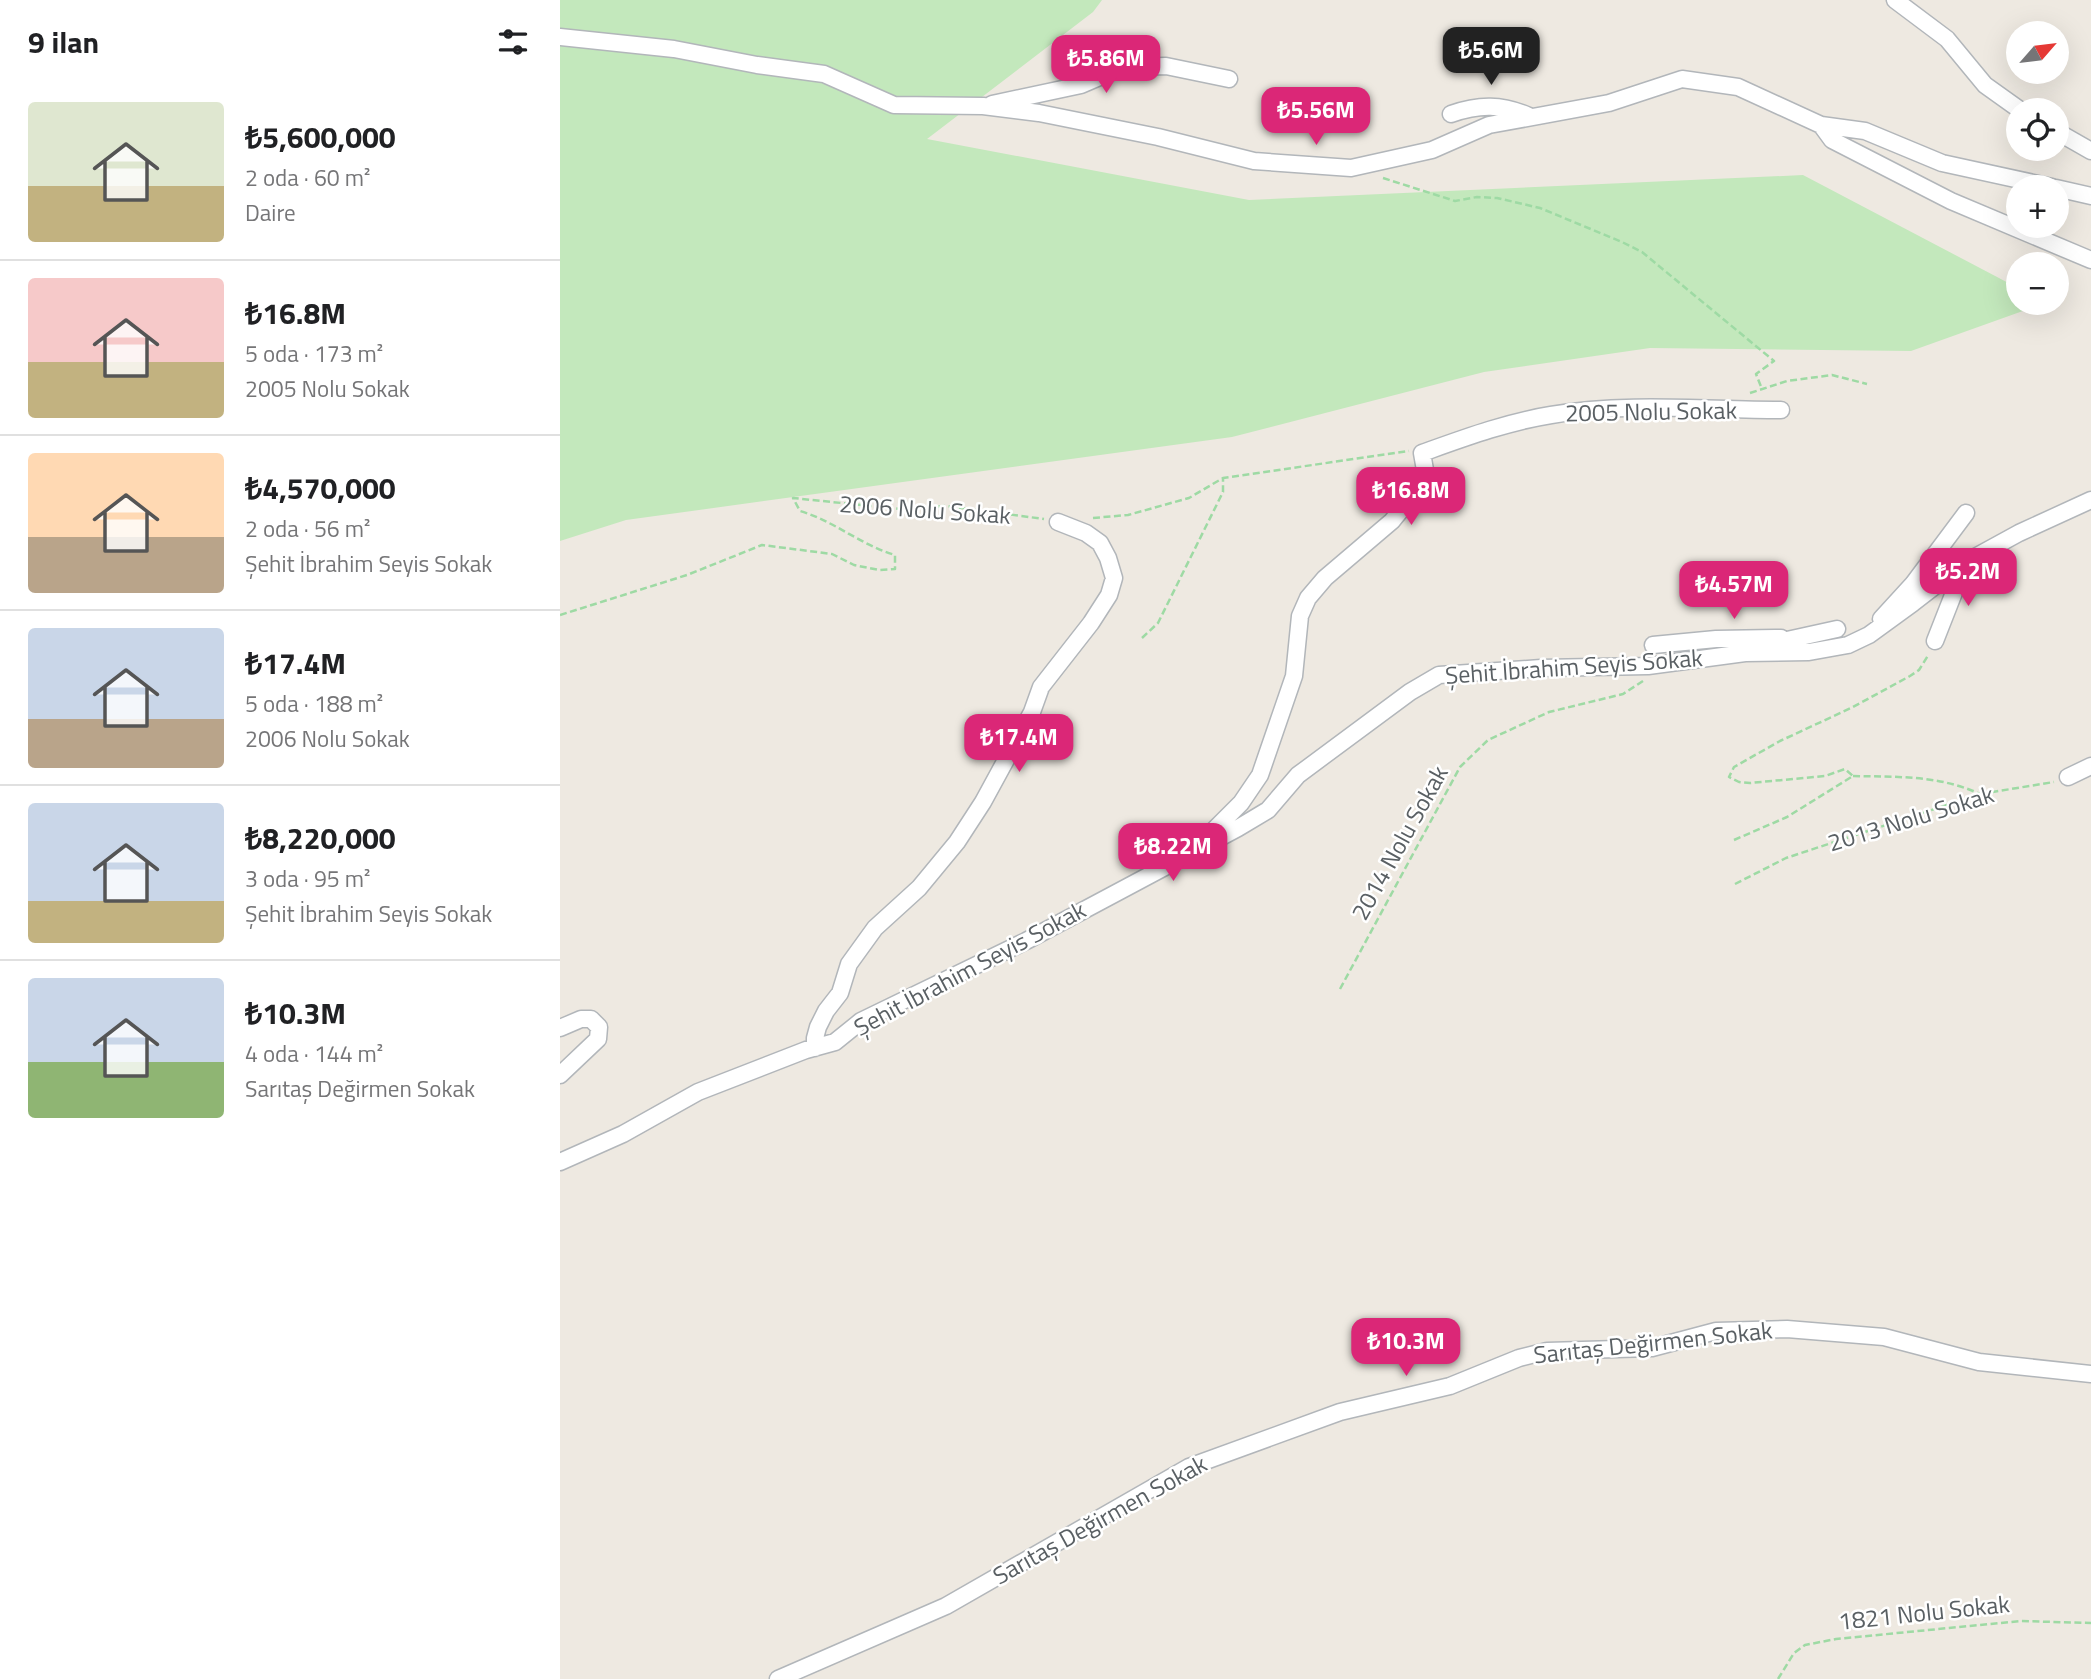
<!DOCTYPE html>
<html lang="tr">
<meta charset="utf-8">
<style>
:root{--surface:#fff;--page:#f2f2f2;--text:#202124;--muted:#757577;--line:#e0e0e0;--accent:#db2777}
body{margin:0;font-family:"Titillium Web",sans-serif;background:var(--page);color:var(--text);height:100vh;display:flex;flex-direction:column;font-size:26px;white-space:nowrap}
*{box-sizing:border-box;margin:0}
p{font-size:23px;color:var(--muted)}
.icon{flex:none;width:38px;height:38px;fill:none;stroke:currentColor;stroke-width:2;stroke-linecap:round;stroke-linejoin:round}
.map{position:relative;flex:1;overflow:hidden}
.drawer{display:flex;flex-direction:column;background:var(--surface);width:560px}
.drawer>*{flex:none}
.needle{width:46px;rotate:62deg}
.tools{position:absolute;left:1446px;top:21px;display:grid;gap:14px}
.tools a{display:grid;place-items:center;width:63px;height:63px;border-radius:50%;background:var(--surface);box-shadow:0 7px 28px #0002;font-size:35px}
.price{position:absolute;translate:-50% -60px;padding:0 16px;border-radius:14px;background:var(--accent);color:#fff;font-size:23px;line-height:46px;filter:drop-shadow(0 2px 4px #0008)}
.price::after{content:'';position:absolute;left:50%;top:42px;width:21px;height:16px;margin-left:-10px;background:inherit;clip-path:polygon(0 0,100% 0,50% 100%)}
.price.active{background:#222;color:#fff}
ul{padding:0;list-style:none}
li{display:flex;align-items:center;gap:21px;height:175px;padding:0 28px}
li+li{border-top:2px solid var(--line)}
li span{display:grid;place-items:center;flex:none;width:196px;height:140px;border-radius:7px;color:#555}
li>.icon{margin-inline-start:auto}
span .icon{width:84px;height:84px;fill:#fffc;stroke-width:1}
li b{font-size:30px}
h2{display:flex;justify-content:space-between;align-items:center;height:84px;padding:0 28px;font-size:30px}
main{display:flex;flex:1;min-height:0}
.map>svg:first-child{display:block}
.green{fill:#c3e8bc}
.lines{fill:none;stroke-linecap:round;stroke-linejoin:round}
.minor-casing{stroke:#b2b6ba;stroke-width:19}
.path{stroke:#9edaa4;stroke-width:2.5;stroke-dasharray:7 3.5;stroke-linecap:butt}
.minor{stroke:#fff;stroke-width:16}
.labels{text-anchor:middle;stroke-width:5;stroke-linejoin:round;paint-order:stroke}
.street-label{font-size:24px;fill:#5a6064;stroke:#fff}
</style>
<main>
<section class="drawer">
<h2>9 ilan<svg class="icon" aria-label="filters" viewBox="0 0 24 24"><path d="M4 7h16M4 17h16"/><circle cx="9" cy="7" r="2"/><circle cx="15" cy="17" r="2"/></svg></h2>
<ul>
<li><span style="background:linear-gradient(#dfe7d0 60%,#c2b280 0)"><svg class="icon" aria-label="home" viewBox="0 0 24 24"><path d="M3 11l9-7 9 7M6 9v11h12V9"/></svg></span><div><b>₺5,600,000</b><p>2 oda · 60 m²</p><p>Daire</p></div></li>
<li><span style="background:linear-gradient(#f6c9c9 60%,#c2b280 0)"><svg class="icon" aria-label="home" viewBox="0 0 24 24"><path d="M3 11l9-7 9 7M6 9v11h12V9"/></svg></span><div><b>₺16.8M</b><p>5 oda · 173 m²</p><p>2005 Nolu Sokak</p></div></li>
<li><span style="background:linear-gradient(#ffd9b3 60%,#b9a48a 0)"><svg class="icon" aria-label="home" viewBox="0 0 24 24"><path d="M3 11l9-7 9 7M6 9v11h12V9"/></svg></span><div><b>₺4,570,000</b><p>2 oda · 56 m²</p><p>Şehit İbrahim Seyis Sokak</p></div></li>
<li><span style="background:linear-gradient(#c9d6e8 65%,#b9a48a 0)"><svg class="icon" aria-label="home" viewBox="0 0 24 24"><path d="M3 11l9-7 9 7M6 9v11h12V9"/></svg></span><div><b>₺17.4M</b><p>5 oda · 188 m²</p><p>2006 Nolu Sokak</p></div></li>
<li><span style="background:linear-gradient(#c9d6e8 70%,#c2b280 0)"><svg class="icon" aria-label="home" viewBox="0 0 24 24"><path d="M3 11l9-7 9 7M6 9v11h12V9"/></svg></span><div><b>₺8,220,000</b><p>3 oda · 95 m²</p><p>Şehit İbrahim Seyis Sokak</p></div></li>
<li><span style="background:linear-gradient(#c9d6e8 60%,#8fb573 0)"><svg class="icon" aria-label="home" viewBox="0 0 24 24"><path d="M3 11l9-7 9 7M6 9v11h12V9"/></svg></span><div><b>₺10.3M</b><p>4 oda · 144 m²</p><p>Sarıtaş Değirmen Sokak</p></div></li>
</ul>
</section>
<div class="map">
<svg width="1531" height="1679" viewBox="0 0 1531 1679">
<rect width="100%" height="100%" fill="#eee9e1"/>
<path class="green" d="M 0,0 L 542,0 L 533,12 L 367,139 L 689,200 L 1243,175 L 1458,288 L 1458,303 L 1485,303 L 1351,351 L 1090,348 L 924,372 L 672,437 L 66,520 L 0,541 Z"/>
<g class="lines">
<g class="minor-casing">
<path id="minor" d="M 1335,0 L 1387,39 L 1425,85 L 1460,110
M 0,37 L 114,49 L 197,65 L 264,74 L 334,105 L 423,106 L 479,113 L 598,137 L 694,161 L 791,168 L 872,150 L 929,125 L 1049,103 L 1122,79 L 1178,87 L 1261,125 L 1305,131 L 1382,163 L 1492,187
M 432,104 L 521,85 L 563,67 L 606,66 L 669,79
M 891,114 C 919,104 942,104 969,116
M 1261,125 L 1272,140 L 1391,201 L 1531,260
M 1496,131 L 1531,151
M 1496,188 L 1531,196
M 1321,619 L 1353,584 L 1406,513
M 1375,641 L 1406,562
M 1093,645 L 1156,639 L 1215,638 L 1221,638 L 1227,651
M 1227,651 L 1227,640 L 1277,629
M 1508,777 L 1531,766
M 642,842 L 681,803 L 700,775 L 734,676 L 740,616 L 748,598 L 765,578 L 832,521 L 853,495 L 865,470 L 862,453 C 904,438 947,422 991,415 C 1066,402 1145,410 1221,410
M 0,1028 L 21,1019 L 31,1019 L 39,1027 L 38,1039 L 0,1075
M 255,1048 L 255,1038 L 258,1027 L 266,1011 L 280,993 L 289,964 L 315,928 L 359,888 L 397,842 L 423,802 L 472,712 L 481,687 L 531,623 L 549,595 L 554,578 L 548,558 L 540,543 L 526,533 L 498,522
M 0,1162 L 63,1134 L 138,1092 L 246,1050 L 275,1042 L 301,1021 L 466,941 L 678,828 L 708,810 L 738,775 L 850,692 L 879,675 L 981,668 L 1088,666 L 1185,653 L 1249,652 L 1288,645 L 1309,635 L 1353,603 L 1406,562 L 1459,533 L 1531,500
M 218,1679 L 386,1606 L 629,1467 L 780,1412 L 890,1386 L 959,1358 L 987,1351 L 1092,1348 L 1156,1331 L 1227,1329 L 1324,1337 L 1419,1362 L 1531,1374"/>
</g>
<path class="path" d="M 823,178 L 895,201 L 917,197 L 937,198 L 980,208 L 1062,242 L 1082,252 L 1214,361 L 1196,374 L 1202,389
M 1190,393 L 1227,381 L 1272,375 L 1307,384
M 533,518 L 568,515 L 629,498 L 663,478 L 849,451
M 0,615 L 127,575 L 202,545 L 272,554 L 294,565 L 319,570 L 335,569 L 335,555 C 301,545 274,521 240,511 L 233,498 L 340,509 L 386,506 L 484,519
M 582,638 L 598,623 L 663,492 L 663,478
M 1293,776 C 1337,777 1379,775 1420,794
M 1174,840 L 1227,817 L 1293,776 L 1285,769 L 1265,776 L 1190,783 L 1179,782 L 1169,777 L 1174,767 L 1220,741 L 1291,708 L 1350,676 L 1359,670 L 1369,654
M 1175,884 L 1226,858 L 1420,794 L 1494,782
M 780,989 L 900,767 L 928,740 L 989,712 L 1063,694 L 1083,681
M 1218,1679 L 1234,1653 L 1245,1645 L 1276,1639 L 1461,1621 L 1531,1623"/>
<use href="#minor" class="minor"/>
</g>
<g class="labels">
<g class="street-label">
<text transform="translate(1091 412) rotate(-1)" y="8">2005 Nolu Sokak</text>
<text transform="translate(365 510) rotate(4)" y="8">2006 Nolu Sokak</text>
<text transform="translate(1014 667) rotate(-4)" y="8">Şehit İbrahim Seyis Sokak</text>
<text transform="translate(1351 819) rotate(-17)" y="8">2013 Nolu Sokak</text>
<text transform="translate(840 843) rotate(-61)" y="8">2014 Nolu Sokak</text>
<text transform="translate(410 969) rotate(-28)" y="8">Şehit İbrahim Seyis Sokak</text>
<text transform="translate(1093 1343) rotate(-6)" y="8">Sarıtaş Değirmen Sokak</text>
<text transform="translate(540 1520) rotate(-29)" y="8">Sarıtaş Değirmen Sokak</text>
<text transform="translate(1364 1613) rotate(-6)" y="8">1821 Nolu Sokak</text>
</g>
</g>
</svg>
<div class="tools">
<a><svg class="needle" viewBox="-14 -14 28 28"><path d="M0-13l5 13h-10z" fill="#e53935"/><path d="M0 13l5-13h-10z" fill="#757577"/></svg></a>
<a><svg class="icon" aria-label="locate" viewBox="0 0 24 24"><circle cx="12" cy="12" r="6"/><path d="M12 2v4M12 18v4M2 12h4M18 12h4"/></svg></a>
<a>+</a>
<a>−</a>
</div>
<b class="price active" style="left:931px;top:87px">₺5.6M</b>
<b class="price" style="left:546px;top:95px">₺5.86M</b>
<b class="price" style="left:756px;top:147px">₺5.56M</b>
<b class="price" style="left:851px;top:527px">₺16.8M</b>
<b class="price" style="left:1408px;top:608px">₺5.2M</b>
<b class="price" style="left:1174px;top:621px">₺4.57M</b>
<b class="price" style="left:459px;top:774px">₺17.4M</b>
<b class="price" style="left:613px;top:883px">₺8.22M</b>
<b class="price" style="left:846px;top:1378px">₺10.3M</b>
</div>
</main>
